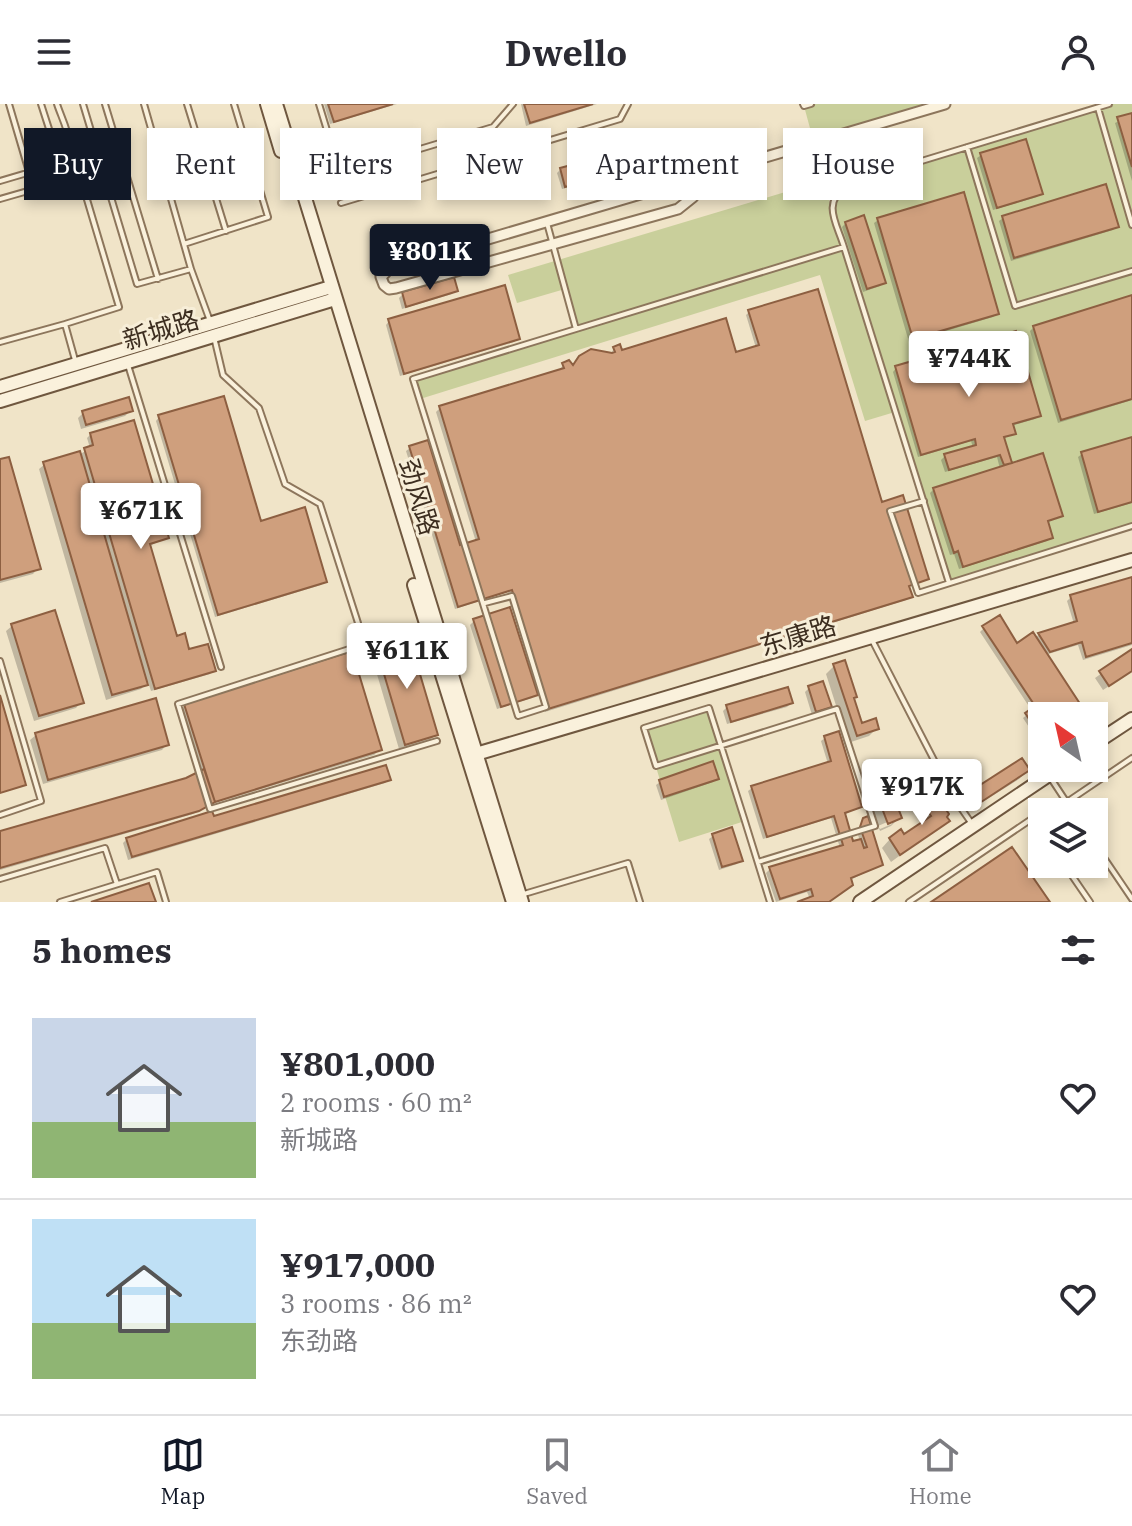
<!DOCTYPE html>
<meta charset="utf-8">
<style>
:root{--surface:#fff;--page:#f7f7f7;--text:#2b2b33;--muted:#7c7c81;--line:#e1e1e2;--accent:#111827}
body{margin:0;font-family:"IBM Plex Serif","Noto Sans SC",serif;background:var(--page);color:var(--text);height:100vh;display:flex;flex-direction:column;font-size:30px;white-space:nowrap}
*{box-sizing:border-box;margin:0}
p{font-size:26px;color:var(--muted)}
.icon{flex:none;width:44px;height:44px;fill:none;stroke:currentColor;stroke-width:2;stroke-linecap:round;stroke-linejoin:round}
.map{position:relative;height:798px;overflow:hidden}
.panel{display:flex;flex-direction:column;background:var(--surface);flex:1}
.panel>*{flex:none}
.top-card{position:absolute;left:24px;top:24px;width:1084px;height:72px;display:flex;gap:16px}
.needle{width:52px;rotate:326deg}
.fabs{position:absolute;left:1028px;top:598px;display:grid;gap:16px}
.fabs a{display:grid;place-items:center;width:80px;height:80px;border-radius:0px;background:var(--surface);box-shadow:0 4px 12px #0003;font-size:40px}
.price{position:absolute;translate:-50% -68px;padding:0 18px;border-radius:8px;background:#fff;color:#222;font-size:26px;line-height:52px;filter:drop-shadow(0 2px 4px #0008)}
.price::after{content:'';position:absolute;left:50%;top:48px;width:24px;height:18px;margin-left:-12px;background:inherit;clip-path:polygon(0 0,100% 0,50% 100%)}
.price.on{background:var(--accent);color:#fff}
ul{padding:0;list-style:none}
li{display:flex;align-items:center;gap:24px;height:200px;padding:0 32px}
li+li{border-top:2px solid var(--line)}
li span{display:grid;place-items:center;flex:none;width:224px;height:160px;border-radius:0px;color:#555}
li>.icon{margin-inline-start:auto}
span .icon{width:96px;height:96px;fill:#fffc;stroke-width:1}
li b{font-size:34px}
h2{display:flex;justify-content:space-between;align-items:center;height:96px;padding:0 32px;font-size:34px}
.chip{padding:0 28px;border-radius:0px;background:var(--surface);box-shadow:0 4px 12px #0003;font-size:28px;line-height:72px}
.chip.on{background:var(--accent);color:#fff}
header{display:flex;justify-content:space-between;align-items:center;height:104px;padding:0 32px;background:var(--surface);font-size:36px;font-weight:800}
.tabs{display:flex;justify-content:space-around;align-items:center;height:112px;border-top:2px solid var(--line);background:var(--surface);font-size:22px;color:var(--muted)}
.tabs a{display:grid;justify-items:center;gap:4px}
.tabs .on{color:var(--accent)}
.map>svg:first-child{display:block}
.green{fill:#c9cf9b}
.shadow{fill:#0003;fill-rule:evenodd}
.building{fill:#cf9f7d;stroke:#8d5f41;stroke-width:2}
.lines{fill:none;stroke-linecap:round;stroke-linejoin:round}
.lane-casing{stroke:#8d765c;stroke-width:8}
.street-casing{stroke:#8d765c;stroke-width:13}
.secondary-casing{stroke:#6f573f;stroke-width:16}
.lane{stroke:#faf1dc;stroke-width:4}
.street{stroke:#faf1dc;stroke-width:9}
.secondary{stroke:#faf1dc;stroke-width:12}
.labels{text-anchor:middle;stroke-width:6;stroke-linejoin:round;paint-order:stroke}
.street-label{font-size:26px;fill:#3d2e20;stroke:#f7eed8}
</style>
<header><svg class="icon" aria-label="menu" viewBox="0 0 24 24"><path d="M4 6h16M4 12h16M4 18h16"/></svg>Dwello<svg class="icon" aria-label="person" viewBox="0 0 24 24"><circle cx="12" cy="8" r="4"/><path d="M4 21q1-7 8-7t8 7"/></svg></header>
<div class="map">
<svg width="1132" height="798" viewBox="0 0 1132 798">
<rect width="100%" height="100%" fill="#f0e4c8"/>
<path class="green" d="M 811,0 L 945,0 L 814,39 L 804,2 Z
M 1109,0 L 1132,0 L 1132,422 L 949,479 L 895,308 L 865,317 L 820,171 L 420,295 L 413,275 L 576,225 L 565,185 L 517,199 L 508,171 L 822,77 L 831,101 L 835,90 L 846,80 Z
M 709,604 L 745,717 L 679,738 L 644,624 Z"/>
<path class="shadow" d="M 324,0 L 397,0 L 330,20 Z
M 521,0 L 597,0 L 526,22 Z
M 1132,11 L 1132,77 L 1115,19 Z
M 611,45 L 626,65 L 622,69 L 562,85 L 557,69 L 561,65 L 609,53 L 608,49 Z
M 981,51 L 1041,89 L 1037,93 L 993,106 L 977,54 Z
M 1003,114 L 1117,122 L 1113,126 L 1011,157 L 999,117 Z
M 878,116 L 997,210 L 993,213 L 909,238 L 874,119 Z
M 846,119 L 883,179 L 880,182 L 863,188 L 842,123 Z
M 452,175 L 456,186 L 452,190 L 402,205 L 399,194 L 403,190 Z
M 1132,193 L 1132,296 L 1058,319 L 1030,227 L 1034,223 Z
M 749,208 L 881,400 L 927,475 L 907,483 L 910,492 L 906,496 L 545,608 L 508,488 L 455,505 L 406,347 L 410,344 L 459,443 L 476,438 L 436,308 L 440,304 L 560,267 L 563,260 L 572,263 L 611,250 L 614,244 L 620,248 L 735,250 L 756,244 L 746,211 Z
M 389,217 L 518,235 L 514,238 L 400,272 L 386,221 Z
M 896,264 L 1038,312 L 1035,315 L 1011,322 L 1013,329 L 1003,335 L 1011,361 L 1060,412 L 1046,419 L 1051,434 L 1047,437 L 959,465 L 954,450 L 950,451 L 930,389 L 934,385 L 1000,365 L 997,353 L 945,368 L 941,356 L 945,352 L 973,344 L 971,337 L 918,353 L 893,268 Z
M 130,307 L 125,312 L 81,325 L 78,314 L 83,309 Z
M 159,313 L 260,419 L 325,477 L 321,481 L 215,513 L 156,317 Z
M 91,330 L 167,434 L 149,442 L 176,534 L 188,548 L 213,566 L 210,570 L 151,587 L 148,578 L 141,585 L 106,596 L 39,365 L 45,360 L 79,351 L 90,344 L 87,334 Z
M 1132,335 L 1132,399 L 1094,410 L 1078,353 L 1082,350 Z
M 0,357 L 38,464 L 33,470 L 0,479 Z
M 1132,475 L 1132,541 L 1083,556 L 1078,541 L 1045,551 L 1085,612 L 1042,612 L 1042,643 L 1023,614 L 1032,607 L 980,528 L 984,524 L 1017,542 L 1039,531 L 1074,520 L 1067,497 L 1071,493 Z
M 474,517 L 535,590 L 532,594 L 497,605 L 470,521 Z
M 12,522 L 81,598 L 76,604 L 34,617 L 6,527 Z
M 377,545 L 436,630 L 430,636 L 399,645 L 371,550 Z
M 1132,548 L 1132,567 L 1103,586 L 1095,574 Z
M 834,562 L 852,595 L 861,622 L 877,624 L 869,632 L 848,639 L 826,570 Z
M 809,584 L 830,603 L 826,606 L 812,611 L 805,588 Z
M 791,599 L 787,603 L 727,620 L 723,607 L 727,603 Z
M 185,601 L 380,645 L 374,651 L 209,701 L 193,710 L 0,766 L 0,729 L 187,676 L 199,670 L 180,607 Z
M 36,631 L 167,640 L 162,646 L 43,680 L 30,636 Z
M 825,634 L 860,703 L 843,711 L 852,740 L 860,737 L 857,728 L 864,716 L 881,761 L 850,776 L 828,798 L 802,798 L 810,795 L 807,788 L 776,798 L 766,769 L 770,765 L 840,744 L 831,714 L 763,735 L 748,687 L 752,684 L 828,660 L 821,637 Z
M 1028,666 L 1019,675 L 962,711 L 956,702 L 965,693 Z
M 870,671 L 899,714 L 891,722 L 880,727 L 862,680 ZM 892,716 L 892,720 L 880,725 L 878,722 Z
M 717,674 L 713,678 L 661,696 L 656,681 L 660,678 Z
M 389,676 L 385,679 L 128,756 L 123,739 L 127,735 Z
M 924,702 L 947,717 L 891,758 L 882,744 L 890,735 L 904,733 L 922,720 L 915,710 Z
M 713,732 L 740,756 L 737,760 L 719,766 L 709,735 Z"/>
<path class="building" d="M 328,0 L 393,0 L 334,18 Z
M 524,0 L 593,0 L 530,19 Z
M 1132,9 L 1132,63 L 1117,13 Z
M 1026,35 L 1043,90 L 997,104 L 980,49 Z
M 622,40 L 628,66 L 565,83 L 560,64 L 612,50 L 610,43 Z
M 1106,80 L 1119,123 L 1014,154 L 1002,112 Z
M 964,88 L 999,210 L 913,235 L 877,114 Z
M 864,111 L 886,179 L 867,185 L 845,118 Z
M 454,173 L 458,187 L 406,203 L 402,188 Z
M 505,181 L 520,235 L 404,270 L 388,215 Z
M 818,185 L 882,398 L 903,391 L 929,475 L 909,482 L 913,493 L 548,605 L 512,486 L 458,503 L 409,342 L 428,336 L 460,441 L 479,435 L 439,302 L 564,264 L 562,259 L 569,256 L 573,261 L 579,252 L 591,245 L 612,249 L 615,248 L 613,243 L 620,240 L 622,246 L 726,214 L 736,248 L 759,241 L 748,206 Z
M 1132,191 L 1132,295 L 1061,316 L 1033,222 Z
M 1016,227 L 1041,312 L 1013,320 L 1016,330 L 1004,333 L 1012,359 L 1004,361 L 1000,351 L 949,366 L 944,350 L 976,341 L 975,335 L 921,351 L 895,262 Z
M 224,292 L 261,417 L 305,403 L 327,478 L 218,511 L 158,311 Z
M 129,293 L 133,307 L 86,321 L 82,307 Z
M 134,316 L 169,434 L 150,440 L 177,532 L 185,529 L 189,545 L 208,540 L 216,567 L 155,585 L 84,344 L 93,341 L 90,329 Z
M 1132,333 L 1132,398 L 1098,408 L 1081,348 Z
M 80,347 L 148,581 L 112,591 L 43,358 Z
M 1043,349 L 1063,412 L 1048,417 L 1053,434 L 963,463 L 958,447 L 954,449 L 933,384 Z
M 9,353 L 41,465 L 0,476 L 0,355 Z
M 1132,473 L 1132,539 L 1086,553 L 1082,538 L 1050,548 L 1038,529 L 1077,517 L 1070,491 Z
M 510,503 L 538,591 L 501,603 L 473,515 Z
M 55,506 L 84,599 L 39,612 L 11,520 Z
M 1000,511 L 1017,539 L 1033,528 L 1088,612 L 1042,612 L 1042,634 L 1025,609 L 1035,602 L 982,522 Z
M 409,533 L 438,631 L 405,641 L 376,543 Z
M 1132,545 L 1132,567 L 1109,582 L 1099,567 Z
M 352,547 L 382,646 L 215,698 L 184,600 Z
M 845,556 L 857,593 L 854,594 L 862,619 L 876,614 L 879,625 L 857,632 L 833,560 Z
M 823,577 L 832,603 L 816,608 L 808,582 Z
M 788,583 L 793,599 L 731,618 L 726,601 Z
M 0,591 L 26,681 L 0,689 Z
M 156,594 L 169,641 L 48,676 L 35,629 Z
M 839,627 L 862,703 L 845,709 L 853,737 L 861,735 L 864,744 L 867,743 L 860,723 L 863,714 L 868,712 L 883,761 L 851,774 L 853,781 L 829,798 L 797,798 L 813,792 L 811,785 L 780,795 L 769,763 L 843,741 L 834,712 L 767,733 L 751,682 L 831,657 L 824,632 Z
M 1022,654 L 1030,666 L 972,704 L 963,692 Z
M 713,657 L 719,675 L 664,693 L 659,676 Z
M 386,661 L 391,676 L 132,753 L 126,734 L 212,707 L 214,712 Z
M 882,664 L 902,714 L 888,720 L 869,670 Z
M 204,665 L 215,698 L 199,707 L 0,764 L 0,727 L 186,674 Z
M 936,691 L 949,710 L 947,713 L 950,717 L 900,751 L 889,734 L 901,725 L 904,730 L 931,712 L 922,700 Z
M 732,723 L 743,757 L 722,763 L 712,730 Z
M 1012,743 L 1050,798 L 931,798 Z
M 149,779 L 156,798 L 91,798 Z"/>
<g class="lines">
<g class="lane-casing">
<path id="lane" d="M 9,0 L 29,68
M 41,0 L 60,59
M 83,0 L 137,180 L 191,165
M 105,0 L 158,175
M 144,0 L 191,165 L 210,217
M 187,0 L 226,127
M 319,0 L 340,69 L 493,23 L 513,0
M 803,0 L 804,2 L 811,0
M 1098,4 L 1132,121
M 967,43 L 1015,202 L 1132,167
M 71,44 L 80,72
M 0,77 L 61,59 C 79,44 63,19 57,0
M 0,95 L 80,72 L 119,203 L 65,220
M 341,99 L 620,15 L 628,0
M 184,140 L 268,113 L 234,0
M 844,143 C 836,117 822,101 846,80 L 1109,0
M 576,225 L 844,143 L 949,479
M 214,233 L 223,271 L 259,304 L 285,380 L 320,400 L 358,519
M 0,238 L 65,220 L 75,256
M 128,261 L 221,563
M 924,397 L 890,407 L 918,489 L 1132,422
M 485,499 L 512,492 L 546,603 L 518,612 L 413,275 L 576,225 L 547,119
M 424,521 L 178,600 L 210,705 L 437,637
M 871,534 L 952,691 L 972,720
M 0,557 L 41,697 L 0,711
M 1050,673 L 1073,708
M 1067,698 L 1132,654
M 1094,739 L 1132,795
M 758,758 L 875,722 L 837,605 L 656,662 L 644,624 L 709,604 C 730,669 750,733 770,798
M 1064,760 L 1090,798
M 0,775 L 105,744 L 117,780
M 524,790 L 628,759 L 640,798
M 60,798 L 157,768 L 166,798
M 909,798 L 1033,714 L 1042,728"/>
</g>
<g class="street-casing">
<path id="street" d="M 699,71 L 693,93 L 678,105 L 396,184 L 389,185 L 384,181 L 381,173 L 390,164 L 945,0"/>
</g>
<g class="secondary-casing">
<path id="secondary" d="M 267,0 L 281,47
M 276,0 L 522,798
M 0,283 L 331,183
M 0,297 L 335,195
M 414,481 L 513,798
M 1094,640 L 1132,615
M 476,650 L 1132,456
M 860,798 L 1059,664"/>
</g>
<use href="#lane" class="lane"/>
<use href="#street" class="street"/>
<use href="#secondary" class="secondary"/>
</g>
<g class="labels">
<g class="street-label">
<text transform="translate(161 226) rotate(-17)" y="9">新城路</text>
<text transform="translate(419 393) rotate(73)" y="9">劲风路</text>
<text transform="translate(798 532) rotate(-17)" y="9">东康路</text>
</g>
</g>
</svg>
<div class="fabs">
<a><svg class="needle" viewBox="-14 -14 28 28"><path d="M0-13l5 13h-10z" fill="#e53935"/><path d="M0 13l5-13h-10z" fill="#7c7c81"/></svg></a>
<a><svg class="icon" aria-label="layers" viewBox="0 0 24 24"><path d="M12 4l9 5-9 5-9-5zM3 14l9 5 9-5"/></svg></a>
</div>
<b class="price on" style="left:430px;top:188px">¥801K</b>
<b class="price" style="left:969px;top:295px">¥744K</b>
<b class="price" style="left:141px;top:447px">¥671K</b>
<b class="price" style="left:407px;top:587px">¥611K</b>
<b class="price" style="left:922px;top:723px">¥917K</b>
<div class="top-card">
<a class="chip on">Buy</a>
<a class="chip">Rent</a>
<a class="chip">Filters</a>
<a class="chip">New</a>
<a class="chip">Apartment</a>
<a class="chip">House</a>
</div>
</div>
<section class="panel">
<h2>5 homes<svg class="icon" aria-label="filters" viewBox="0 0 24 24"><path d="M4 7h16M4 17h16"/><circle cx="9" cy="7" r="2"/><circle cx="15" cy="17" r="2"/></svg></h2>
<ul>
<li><span style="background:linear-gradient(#c9d6e8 65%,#8fb573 0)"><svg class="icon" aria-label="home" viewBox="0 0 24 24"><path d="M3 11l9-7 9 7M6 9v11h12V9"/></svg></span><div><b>¥801,000</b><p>2 rooms · 60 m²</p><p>新城路</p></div><svg class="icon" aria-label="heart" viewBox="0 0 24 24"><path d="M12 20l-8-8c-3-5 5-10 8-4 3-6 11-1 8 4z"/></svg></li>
<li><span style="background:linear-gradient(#bfe0f5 65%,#8fb573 0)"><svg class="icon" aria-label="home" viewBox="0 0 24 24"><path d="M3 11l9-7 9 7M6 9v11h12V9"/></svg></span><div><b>¥917,000</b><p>3 rooms · 86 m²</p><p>东劲路</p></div><svg class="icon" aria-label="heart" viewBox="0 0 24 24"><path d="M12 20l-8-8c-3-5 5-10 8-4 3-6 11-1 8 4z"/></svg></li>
</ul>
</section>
<nav class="tabs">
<a class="on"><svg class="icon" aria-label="map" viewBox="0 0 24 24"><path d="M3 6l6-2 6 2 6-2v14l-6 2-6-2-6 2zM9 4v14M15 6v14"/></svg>Map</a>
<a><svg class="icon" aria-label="saved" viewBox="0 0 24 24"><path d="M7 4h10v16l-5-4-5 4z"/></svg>Saved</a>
<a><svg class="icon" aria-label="home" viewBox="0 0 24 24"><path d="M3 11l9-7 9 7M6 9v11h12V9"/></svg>Home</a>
</nav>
